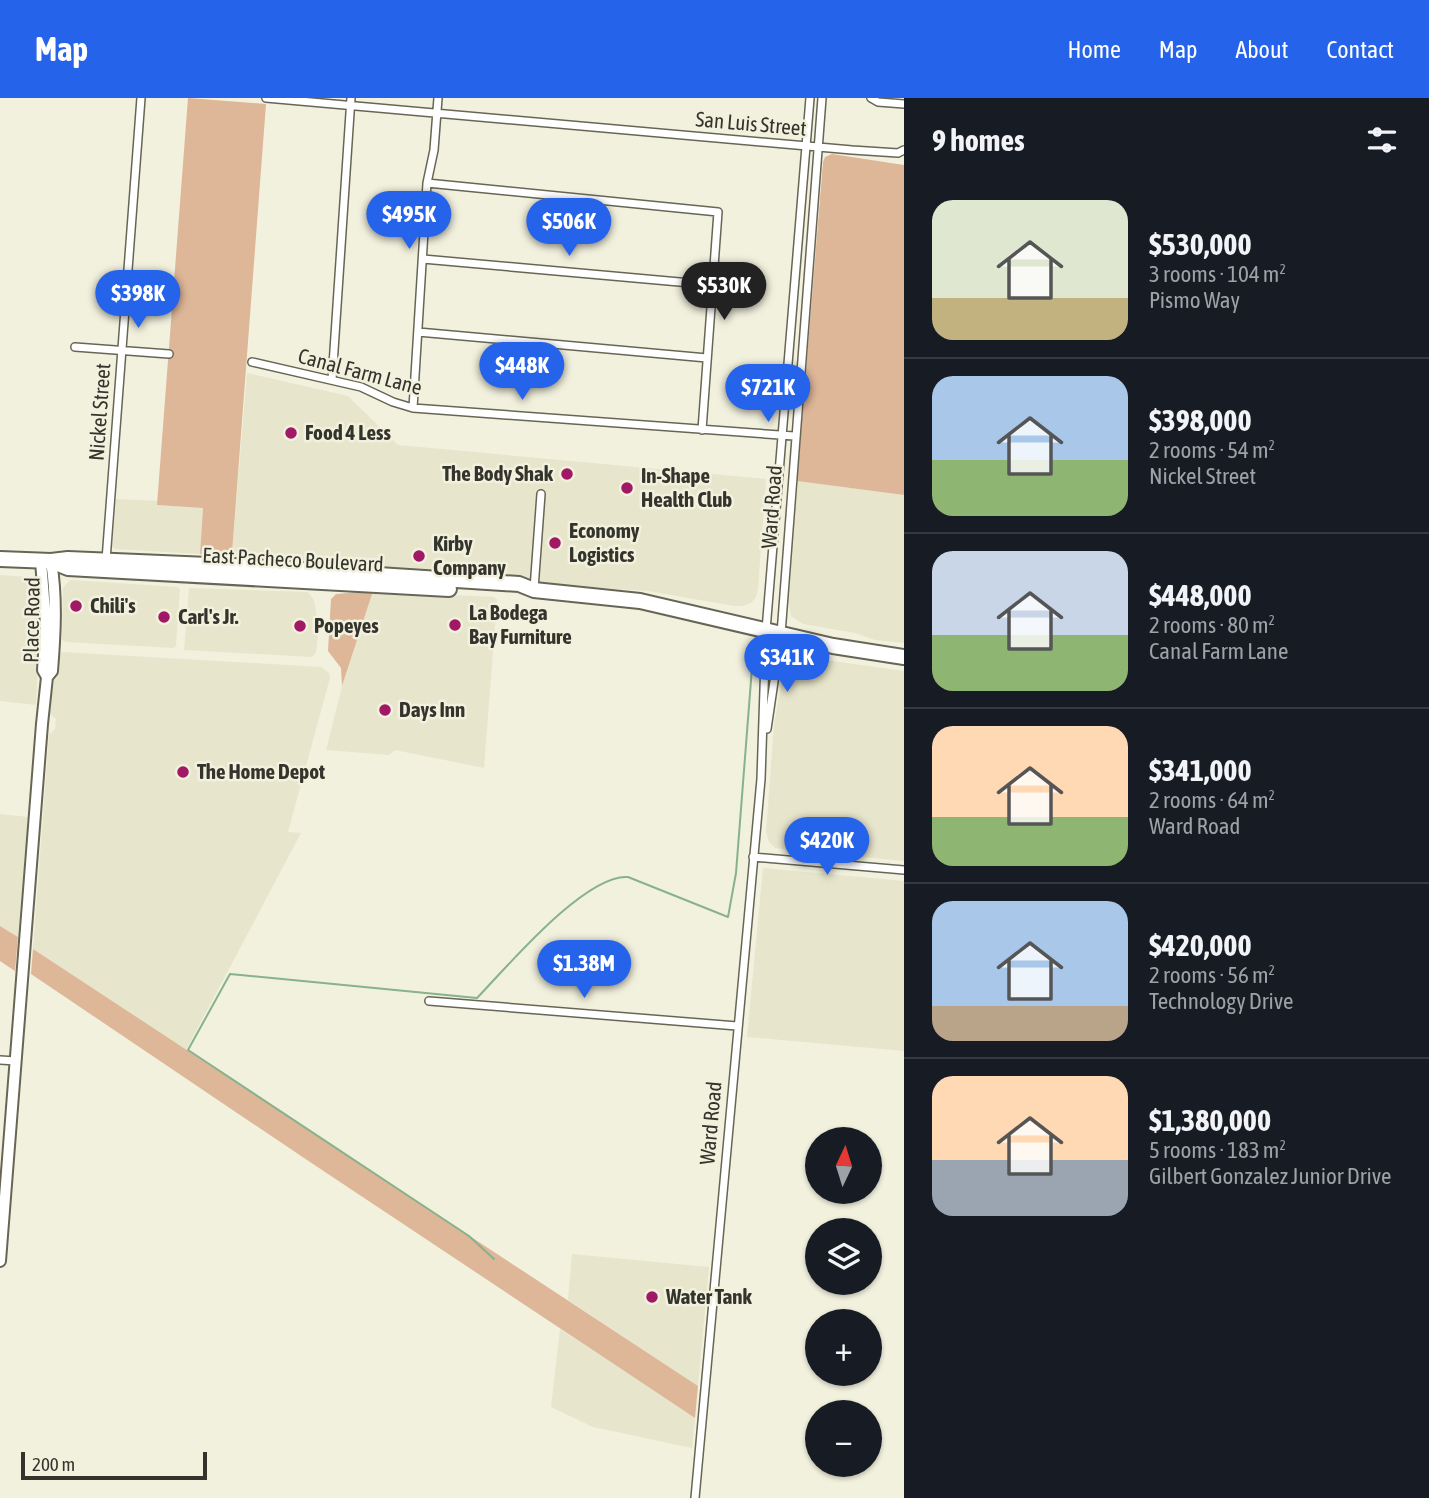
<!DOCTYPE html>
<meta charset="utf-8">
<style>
:root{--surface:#171b24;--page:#242831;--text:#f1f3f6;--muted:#9ea1a6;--line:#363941;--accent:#2563eb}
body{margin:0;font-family:"Asap Condensed",sans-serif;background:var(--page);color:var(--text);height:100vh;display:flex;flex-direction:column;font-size:26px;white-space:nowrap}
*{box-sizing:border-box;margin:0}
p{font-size:23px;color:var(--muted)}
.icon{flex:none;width:38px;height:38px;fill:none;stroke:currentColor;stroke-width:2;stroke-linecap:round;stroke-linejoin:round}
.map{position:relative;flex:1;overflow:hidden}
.sheet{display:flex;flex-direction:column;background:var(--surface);width:525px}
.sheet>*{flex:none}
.needle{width:46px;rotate:4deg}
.fabs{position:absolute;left:805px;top:1029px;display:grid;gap:14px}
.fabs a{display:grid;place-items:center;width:77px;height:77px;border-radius:50%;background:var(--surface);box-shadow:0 2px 5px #0004;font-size:35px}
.scale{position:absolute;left:21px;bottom:18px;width:186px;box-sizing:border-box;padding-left:7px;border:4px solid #34332c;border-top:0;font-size:19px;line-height:24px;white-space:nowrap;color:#34332c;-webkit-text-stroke:5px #f2f1de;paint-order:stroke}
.price{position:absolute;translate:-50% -60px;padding:0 16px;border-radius:24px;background:var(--accent);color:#fff;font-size:23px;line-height:46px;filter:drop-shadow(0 2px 4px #0008)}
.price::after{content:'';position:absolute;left:50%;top:42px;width:21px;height:16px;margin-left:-10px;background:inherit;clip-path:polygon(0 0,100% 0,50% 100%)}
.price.on{background:#222;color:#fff}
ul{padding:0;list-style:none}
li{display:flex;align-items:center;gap:21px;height:175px;padding:0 28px}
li+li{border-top:2px solid var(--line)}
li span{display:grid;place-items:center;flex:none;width:196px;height:140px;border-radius:21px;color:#555}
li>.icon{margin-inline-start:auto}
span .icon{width:84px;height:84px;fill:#fffc;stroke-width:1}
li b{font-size:30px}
h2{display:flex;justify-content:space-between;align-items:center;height:84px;padding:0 28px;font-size:30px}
header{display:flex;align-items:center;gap:42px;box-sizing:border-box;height:98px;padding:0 35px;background:var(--accent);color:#fff}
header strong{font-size:33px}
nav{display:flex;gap:38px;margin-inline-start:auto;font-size:24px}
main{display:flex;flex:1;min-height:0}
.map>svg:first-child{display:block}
.built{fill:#e7e5cb}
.green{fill:#deb698}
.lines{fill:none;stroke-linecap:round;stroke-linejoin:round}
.stream{stroke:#87b28b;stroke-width:2}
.street-casing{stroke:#676656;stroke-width:10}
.secondary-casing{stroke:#676656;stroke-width:14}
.highway-casing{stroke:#676656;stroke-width:18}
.street{stroke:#fff;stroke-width:7}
.secondary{stroke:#fff;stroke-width:10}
.highway{stroke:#fff;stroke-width:14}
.poi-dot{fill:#a11864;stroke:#f2f1de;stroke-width:2.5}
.labels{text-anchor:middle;stroke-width:5;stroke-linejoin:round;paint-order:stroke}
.street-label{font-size:21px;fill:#34332c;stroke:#f2f1de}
.poi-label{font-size:21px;font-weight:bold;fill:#34332c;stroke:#f2f1de;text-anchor:start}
</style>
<header>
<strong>Map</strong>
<nav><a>Home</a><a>Map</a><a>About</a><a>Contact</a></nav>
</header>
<main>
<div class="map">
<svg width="904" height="1400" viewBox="0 0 904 1400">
<rect width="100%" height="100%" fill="#f2f1de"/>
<path class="built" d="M 247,275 L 348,298 L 398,347 L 766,381 L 758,491 L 756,499 L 751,505 L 743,508 L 734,508 L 648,493 L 500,483 L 250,460 L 246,456 L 232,455 Z
M 797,383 L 904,397 L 904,545 L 875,542 L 855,535 L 803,526 L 791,518 L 788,502 Z
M 116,401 L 157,403 L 157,407 L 203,410 L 200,456 L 115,451 L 112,449 Z
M 0,477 L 27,479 L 36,485 L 40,531 L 36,607 L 0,603 Z
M 70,482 L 178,489 L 180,492 L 176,548 L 174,550 L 66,544 L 62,542 L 63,490 Z
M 189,490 L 308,494 L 314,502 L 319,530 L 316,555 L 312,559 L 184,552 Z
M 373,493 L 494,499 L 497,502 L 484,670 L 395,652 L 389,657 L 326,652 L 342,588 Z
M 63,554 L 321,569 L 329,575 L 330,580 L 288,734 L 301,735 L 186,952 L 33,851 L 49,637 L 55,631 L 56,621 L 50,616 L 52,596 L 59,556 Z
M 797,558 L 904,573 L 904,763 L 775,750 L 769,744 L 766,734 L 774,627 L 784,570 L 788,562 Z
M 0,716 L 28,719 L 18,839 L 0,828 Z
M 763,770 L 904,783 L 904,953 L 747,939 Z
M 572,1156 L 709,1169 L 698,1288 L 568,1202 Z
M 560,1231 L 695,1320 L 692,1350 L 593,1329 L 551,1309 Z"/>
<path class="green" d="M 188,0 L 266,6 L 232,455 L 226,458 L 200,456 L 203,410 L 157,407 Z
M 832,56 L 904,67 L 904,397 L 797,383 L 823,64 L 825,59 Z
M 373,493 L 342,588 L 341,570 L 328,553 L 331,501 L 336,496 Z
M 0,828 L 18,839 L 15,873 L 0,863 Z
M 33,851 L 698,1288 L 695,1320 L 307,1062 L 31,876 Z"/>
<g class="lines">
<path class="stream" d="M 494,1161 L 469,1138 L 188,952 L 230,876 L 477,900 C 507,869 585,776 628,779 L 728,819 L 736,775 L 754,544"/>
<g class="street-casing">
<path id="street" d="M 266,0 L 852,52 L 898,55 L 904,52
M 871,0 L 878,4 L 904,6
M 427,85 L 718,114 L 702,332
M 423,161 L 713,187
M 418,234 L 707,260
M 75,249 L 169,256
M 252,264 L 361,289 L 393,304 L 413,310 L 794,338
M 332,282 L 351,0
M 413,310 L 427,85 L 434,52 L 438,0
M 106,462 L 141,0
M 534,491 L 541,396
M 767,631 L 781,536 L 822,0
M 753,759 L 904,772
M 429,903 L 737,928
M 0,962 L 16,963
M 695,1400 L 761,681 L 766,532 L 810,0"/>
</g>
<g class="secondary-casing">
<path id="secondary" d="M 41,463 L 46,526 L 43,572 L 47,579
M 0,1163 L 42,626 L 47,579 L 52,573 C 55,536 57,500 51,463"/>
</g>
<g class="highway-casing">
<path id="highway" d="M 0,461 L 51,463 L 68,461 L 255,469 L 519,486 L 534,492 L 640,503 L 833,548 L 904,559
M 51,463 L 68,470 L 449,491"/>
</g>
<use href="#street" class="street"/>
<use href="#secondary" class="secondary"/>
<use href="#highway" class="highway"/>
</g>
<g class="poi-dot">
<circle cx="291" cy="335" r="7"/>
<circle cx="567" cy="376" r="7"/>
<circle cx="627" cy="390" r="7"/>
<circle cx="555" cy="445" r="7"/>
<circle cx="419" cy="458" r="7"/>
<circle cx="76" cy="508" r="7"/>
<circle cx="164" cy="519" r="7"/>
<circle cx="455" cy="527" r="7"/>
<circle cx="300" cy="528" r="7"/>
<circle cx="385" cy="612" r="7"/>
<circle cx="183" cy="674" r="7"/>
<circle cx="652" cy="1199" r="7"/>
</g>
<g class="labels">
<g class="street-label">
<text transform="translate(751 26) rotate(5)" y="7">San Luis Street</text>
<text transform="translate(360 274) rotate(15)" y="7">Canal Farm Lane</text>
<text transform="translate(100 314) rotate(-86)" y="7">Nickel Street</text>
<text transform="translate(772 409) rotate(-86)" y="7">Ward Road</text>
<text transform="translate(293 462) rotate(3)" y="7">East Pacheco Boulevard</text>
<text transform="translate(32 522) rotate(-89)" y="7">Place Road</text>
<text transform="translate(711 1025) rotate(-85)" y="7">Ward Road</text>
</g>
<g class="poi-label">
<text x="305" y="342">Food 4 Less</text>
<text x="553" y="383" text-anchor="end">The Body Shak</text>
<text x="641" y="385">In-Shape<tspan x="641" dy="24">Health Club</tspan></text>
<text x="569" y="440">Economy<tspan x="569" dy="24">Logistics</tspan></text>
<text x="433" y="453">Kirby<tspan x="433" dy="24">Company</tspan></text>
<text x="90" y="515">Chili's</text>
<text x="469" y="522">La Bodega<tspan x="469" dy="24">Bay Furniture</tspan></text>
<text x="178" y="526">Carl's Jr.</text>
<text x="314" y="535">Popeyes</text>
<text x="399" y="619">Days Inn</text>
<text x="197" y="681">The Home Depot</text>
<text x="666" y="1206">Water Tank</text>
</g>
</g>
</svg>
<div class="fabs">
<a><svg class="needle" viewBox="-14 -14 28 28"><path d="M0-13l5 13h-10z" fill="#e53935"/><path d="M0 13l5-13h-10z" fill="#9ea1a6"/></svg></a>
<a><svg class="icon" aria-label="layers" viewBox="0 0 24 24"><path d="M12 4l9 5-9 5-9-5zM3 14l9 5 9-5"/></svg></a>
<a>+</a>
<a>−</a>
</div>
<div class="scale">200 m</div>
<b class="price" style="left:409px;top:153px">$495K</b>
<b class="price" style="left:569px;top:160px">$506K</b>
<b class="price on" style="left:724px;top:224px">$530K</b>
<b class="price" style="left:138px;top:232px">$398K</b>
<b class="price" style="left:522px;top:304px">$448K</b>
<b class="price" style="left:768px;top:326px">$721K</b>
<b class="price" style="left:787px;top:596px">$341K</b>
<b class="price" style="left:827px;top:779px">$420K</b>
<b class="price" style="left:584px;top:902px">$1.38M</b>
</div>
<section class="sheet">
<h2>9 homes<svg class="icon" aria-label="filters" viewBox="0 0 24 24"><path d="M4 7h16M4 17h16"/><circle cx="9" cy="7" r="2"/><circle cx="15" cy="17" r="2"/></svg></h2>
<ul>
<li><span style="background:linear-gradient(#dfe7d0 70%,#c2b280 0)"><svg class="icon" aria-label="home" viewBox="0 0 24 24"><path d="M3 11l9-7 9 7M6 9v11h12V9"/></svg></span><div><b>$530,000</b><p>3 rooms · 104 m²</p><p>Pismo Way</p></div></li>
<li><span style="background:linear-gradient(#a9c7e8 60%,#8fb573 0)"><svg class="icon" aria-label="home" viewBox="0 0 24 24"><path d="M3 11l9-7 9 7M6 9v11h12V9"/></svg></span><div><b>$398,000</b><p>2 rooms · 54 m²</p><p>Nickel Street</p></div></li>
<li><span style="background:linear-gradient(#c9d6e8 60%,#8fb573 0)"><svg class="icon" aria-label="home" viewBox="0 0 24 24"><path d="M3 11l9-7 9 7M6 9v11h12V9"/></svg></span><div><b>$448,000</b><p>2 rooms · 80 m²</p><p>Canal Farm Lane</p></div></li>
<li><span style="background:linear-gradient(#ffd9b3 65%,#8fb573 0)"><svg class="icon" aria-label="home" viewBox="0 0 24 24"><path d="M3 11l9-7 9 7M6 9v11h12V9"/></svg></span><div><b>$341,000</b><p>2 rooms · 64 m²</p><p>Ward Road</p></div></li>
<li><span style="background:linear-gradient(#a9c7e8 75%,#b9a48a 0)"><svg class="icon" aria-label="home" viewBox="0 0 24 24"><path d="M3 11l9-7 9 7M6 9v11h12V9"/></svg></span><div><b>$420,000</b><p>2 rooms · 56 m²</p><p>Technology Drive</p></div></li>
<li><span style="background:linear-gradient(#ffd9b3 60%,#9aa5b1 0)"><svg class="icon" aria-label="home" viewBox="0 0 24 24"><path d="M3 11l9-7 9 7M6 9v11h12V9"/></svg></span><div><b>$1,380,000</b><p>5 rooms · 183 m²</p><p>Gilbert Gonzalez Junior Drive</p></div></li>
</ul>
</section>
</main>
